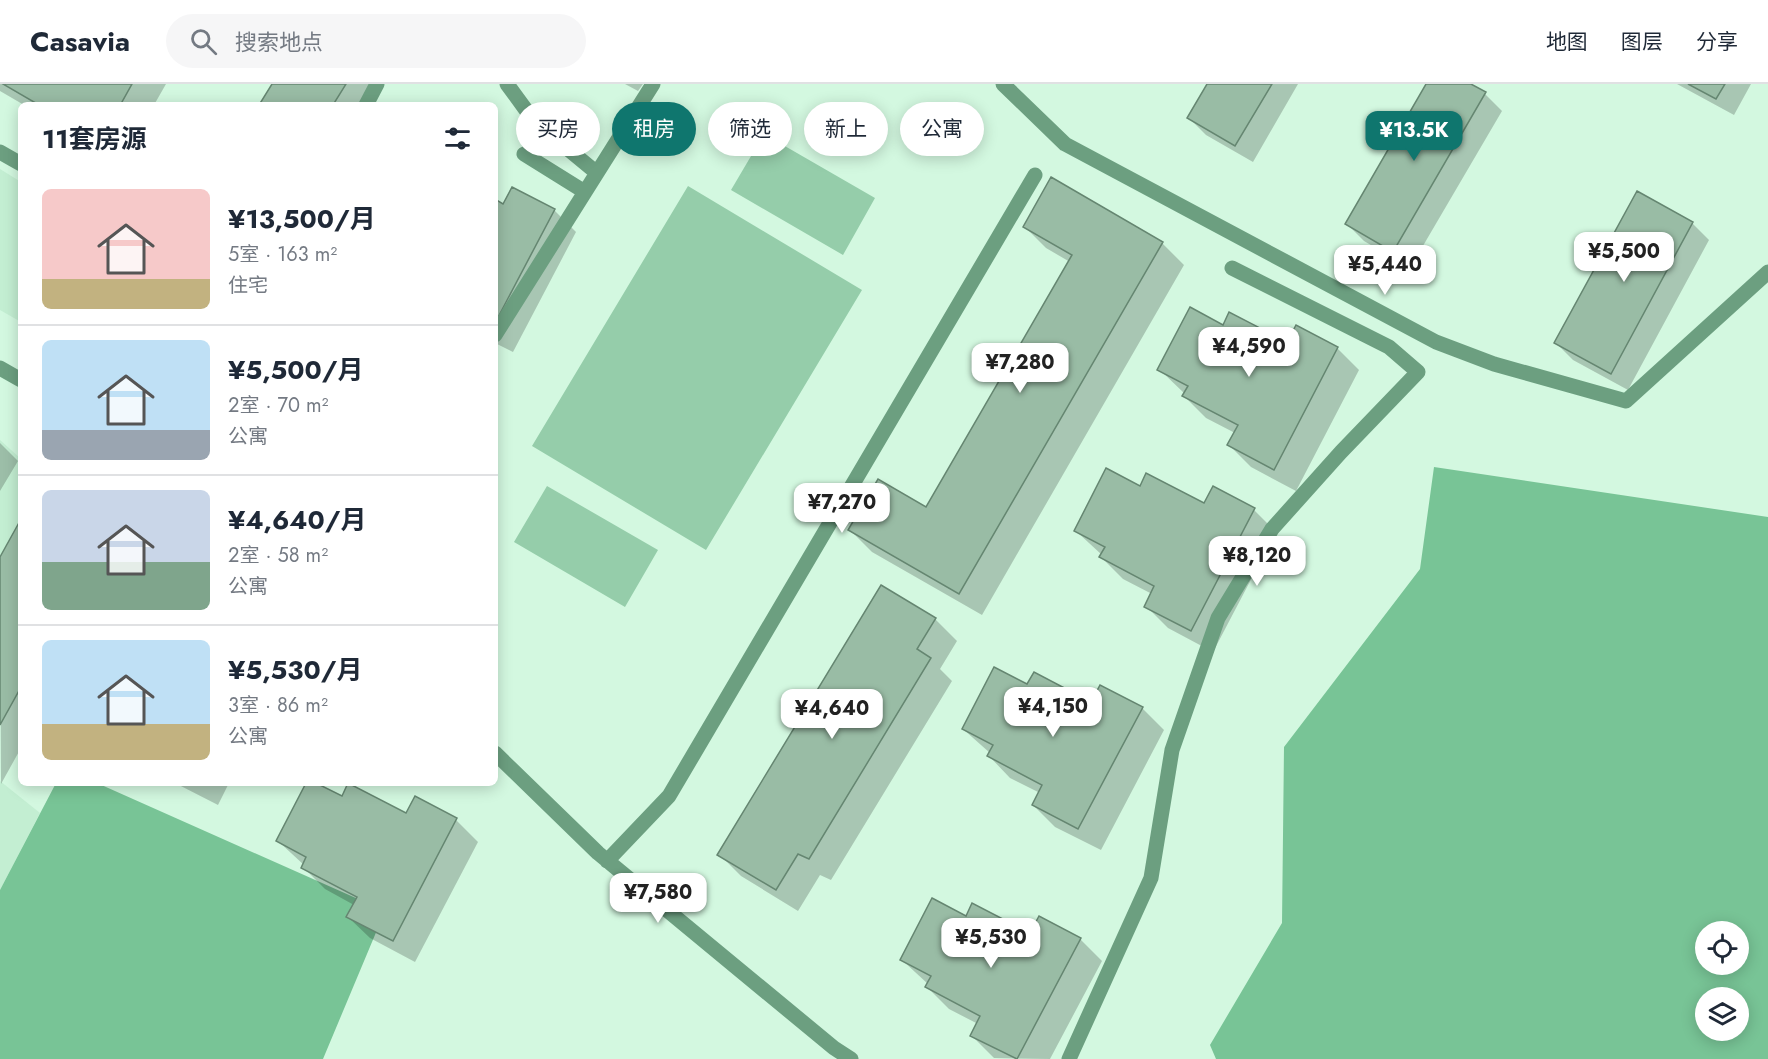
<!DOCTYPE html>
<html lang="zh">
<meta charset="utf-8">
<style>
:root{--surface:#fff;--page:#f6f6f7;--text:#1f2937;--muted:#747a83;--line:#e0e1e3;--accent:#0f766e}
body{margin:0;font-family:Jost,"Noto Sans SC",sans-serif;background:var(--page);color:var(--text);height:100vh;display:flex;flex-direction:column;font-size:22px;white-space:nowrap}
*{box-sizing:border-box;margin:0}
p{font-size:20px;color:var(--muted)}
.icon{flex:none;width:33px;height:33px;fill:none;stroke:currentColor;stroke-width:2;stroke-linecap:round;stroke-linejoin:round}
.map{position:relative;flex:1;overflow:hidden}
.side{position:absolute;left:18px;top:18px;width:480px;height:684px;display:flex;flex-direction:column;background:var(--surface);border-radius:9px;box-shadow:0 3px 15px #0003}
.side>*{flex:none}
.guide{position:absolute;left:516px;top:18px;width:570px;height:54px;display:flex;gap:12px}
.buttons{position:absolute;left:1695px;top:837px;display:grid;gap:12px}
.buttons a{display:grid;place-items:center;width:54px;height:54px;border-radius:50%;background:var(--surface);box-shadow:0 3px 15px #0003;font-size:30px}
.price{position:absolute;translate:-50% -51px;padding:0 14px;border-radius:12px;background:#fff;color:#222;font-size:20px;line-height:39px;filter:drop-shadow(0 2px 3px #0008)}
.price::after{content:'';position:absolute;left:50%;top:36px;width:18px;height:14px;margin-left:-9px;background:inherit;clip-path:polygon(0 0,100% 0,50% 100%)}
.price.selected{background:var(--accent);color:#fff}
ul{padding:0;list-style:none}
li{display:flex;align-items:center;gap:18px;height:150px;padding:0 24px}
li+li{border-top:2px solid var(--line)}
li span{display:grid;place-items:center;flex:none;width:168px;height:120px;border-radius:9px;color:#555}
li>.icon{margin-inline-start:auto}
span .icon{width:72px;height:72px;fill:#fffc;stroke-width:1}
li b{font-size:26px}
h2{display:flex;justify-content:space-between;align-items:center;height:72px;padding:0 24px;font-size:26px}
.chip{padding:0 21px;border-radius:27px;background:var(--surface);box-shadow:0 3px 15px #0003;font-size:21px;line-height:54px}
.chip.selected{background:var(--accent);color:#fff}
header{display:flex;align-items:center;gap:36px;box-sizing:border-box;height:84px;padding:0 30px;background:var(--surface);border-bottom:2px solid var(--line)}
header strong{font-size:28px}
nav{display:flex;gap:33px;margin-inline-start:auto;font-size:21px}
.search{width:420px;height:54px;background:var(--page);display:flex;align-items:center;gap:15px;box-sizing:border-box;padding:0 21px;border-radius:33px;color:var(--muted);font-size:22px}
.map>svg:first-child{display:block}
.built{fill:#c3eed2}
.green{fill:#95cdaa}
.forest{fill:#78c496;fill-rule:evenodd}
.shadow{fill:#0003}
.building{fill:#99bca5;stroke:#658671;stroke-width:1.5}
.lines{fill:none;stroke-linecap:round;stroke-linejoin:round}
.minor{stroke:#6c9f80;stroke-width:15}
</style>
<header>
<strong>Casavia</strong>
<div class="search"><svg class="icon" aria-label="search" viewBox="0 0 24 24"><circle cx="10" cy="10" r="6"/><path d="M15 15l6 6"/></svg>搜索地点</div>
<nav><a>地图</a><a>图层</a><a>分享</a></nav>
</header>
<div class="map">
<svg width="1768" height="975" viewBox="0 0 1768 975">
<rect width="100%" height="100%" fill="#d3f8e0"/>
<path class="built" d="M 0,85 L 21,98 L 21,238 L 0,226 Z
M 0,356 L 21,375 L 21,603 L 0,641 Z
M 0,697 L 40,729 L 0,806 Z"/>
<path class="green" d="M 764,50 L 875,114 L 843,171 L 731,106 Z
M 688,102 L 862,206 L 706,466 L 532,362 Z
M 547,402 L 658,466 L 625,523 L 514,458 Z"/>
<path class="forest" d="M 1434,383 L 1768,433 L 1768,975 L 1216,975 L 1210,961 L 1282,839 L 1284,663 L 1420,485 ZM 1706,848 L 1738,848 L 1738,880 L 1706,880 ZM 1706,914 L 1738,914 L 1738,946 L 1706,946 Z
M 56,699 L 97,699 L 385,827 L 323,975 L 0,975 L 0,806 Z"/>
<path class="shadow" d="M 0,0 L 166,0 L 154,21 L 24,21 L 0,7 Z
M 274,0 L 380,0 L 368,21 L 261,21 Z
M 625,0 L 643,0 L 638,7 Z
M 1209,0 L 1298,0 L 1253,78 L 1206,51 L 1189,34 Z
M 1428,0 L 1468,0 L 1485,10 L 1502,27 L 1410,184 L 1364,157 L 1347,140 Z
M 1677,0 L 1751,0 L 1734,31 Z
M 495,117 L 504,122 L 554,126 L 576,148 L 513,268 L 495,259 Z
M 1692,139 L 1709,156 L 1628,306 L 1573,276 L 1556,259 Z
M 1024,142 L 1162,159 L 1184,181 L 982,531 L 872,468 L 850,446 L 927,425 L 1070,178 L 1046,164 Z
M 1224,243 L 1288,260 L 1337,264 L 1359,286 L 1296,407 L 1251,383 L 1229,361 L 1235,349 L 1206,334 L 1184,312 L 1185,310 L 1159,285 Z
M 0,359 L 18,377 L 0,407 Z
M 1213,404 L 1254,426 L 1276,448 L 1213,568 L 1168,544 L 1146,522 L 1152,510 L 1123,495 L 1101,473 L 1102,471 L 1076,447 L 1204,421 Z
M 21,438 L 21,664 L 1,700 L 0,476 Z
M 935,535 L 957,557 L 940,585 L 952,597 L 831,796 L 820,791 L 798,827 L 741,792 L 719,770 Z
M 1028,602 L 1092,620 L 1142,624 L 1164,646 L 1101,766 L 1055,743 L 1033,721 L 1040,709 L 1010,694 L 989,672 L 990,669 L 963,645 Z
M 175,699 L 229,699 L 218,721 Z
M 308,699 L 313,699 L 342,714 L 406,731 L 456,736 L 478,758 L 415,878 L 370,854 L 348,833 L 354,821 L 325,805 L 303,783 L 304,781 L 278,757 Z
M 966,834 L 1030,851 L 1080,855 L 1102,877 L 1050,975 L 994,974 L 972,952 L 978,940 L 949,925 L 927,903 L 928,900 L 902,876 Z"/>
<path class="building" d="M 3,0 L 132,0 L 122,18 L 128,21 L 39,21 Z
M 272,0 L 346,0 L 333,21 L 259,21 Z
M 1207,0 L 1272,0 L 1235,62 L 1187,34 Z
M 1426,0 L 1471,0 L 1486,8 L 1393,168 L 1345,140 Z
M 1688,0 L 1725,0 L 1716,15 Z
M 1051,93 L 1163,158 L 959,510 L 848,446 L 878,395 L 926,423 L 1072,171 L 1023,143 Z
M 512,103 L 555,125 L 495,239 L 495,115 L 503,120 Z
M 1637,107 L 1693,138 L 1611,290 L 1554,259 Z
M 1190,223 L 1223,241 L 1229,228 L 1287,258 L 1296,241 L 1338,263 L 1274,386 L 1227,361 L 1238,341 L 1182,312 L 1188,302 L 1157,286 Z
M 1106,384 L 1140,402 L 1146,389 L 1204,419 L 1213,402 L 1255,424 L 1191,547 L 1144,523 L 1154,502 L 1099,473 L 1105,463 L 1074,447 Z
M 21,435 L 21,603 L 0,641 L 0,473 Z
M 881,501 L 936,534 L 917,565 L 931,574 L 809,775 L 798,770 L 776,806 L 717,771 Z
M 994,583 L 1027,600 L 1034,588 L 1091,618 L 1100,601 L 1143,623 L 1078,745 L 1032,721 L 1042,701 L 987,672 L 993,661 L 962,645 Z
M 306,699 L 316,699 L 342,712 L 348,699 L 406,729 L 415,712 L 457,734 L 393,857 L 346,833 L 357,813 L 301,784 L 306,773 L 276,757 Z
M 932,814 L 966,832 L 972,819 L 1030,849 L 1039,832 L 1081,854 L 1017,975 L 970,952 L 980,932 L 925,903 L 931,892 L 900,876 Z"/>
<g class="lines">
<path class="minor" d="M 507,0 L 534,37 L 597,89
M 1003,0 L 1065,60 L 1436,258 L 1494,280 L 1626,317 L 1768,188
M 366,21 L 377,0
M 0,68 L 21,80
M 524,70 L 585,108
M 495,251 L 653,0
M 0,284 L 21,296
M 495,669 L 598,769 L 834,964 L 851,975
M 607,777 L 669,712 L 1035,91
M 1069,975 L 1151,794 L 1172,666 L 1218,534 L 1272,445 L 1341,368 L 1418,288 L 1389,263 L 1232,184"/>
</g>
</svg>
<div class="buttons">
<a><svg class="icon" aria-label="locate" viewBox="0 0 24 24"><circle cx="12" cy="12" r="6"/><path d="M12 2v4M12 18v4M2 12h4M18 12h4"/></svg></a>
<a><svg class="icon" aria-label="layers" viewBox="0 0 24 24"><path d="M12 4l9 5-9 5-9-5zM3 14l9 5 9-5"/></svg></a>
</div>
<b class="price selected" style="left:1414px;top:78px">¥13.5K</b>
<b class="price" style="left:1624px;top:199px">¥5,500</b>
<b class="price" style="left:1385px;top:212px">¥5,440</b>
<b class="price" style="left:1249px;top:294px">¥4,590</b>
<b class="price" style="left:1020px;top:310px">¥7,280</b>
<b class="price" style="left:842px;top:450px">¥7,270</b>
<b class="price" style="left:1257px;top:503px">¥8,120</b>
<b class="price" style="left:1053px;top:654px">¥4,150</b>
<b class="price" style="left:832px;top:656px">¥4,640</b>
<b class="price" style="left:658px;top:840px">¥7,580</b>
<b class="price" style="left:991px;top:885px">¥5,530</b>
<div class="guide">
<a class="chip">买房</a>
<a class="chip selected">租房</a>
<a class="chip">筛选</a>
<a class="chip">新上</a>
<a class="chip">公寓</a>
</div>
<section class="side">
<h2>11套房源<svg class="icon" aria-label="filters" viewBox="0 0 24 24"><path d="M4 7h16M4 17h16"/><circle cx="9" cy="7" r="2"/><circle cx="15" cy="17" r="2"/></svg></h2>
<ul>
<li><span style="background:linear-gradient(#f6c9c9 75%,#c2b280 0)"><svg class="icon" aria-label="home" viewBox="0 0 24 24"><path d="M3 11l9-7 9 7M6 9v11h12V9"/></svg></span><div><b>¥13,500/月</b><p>5室 · 163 m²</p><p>住宅</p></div></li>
<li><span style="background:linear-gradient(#bfe0f5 75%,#9aa5b1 0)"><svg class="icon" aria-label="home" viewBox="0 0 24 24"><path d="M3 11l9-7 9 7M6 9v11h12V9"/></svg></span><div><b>¥5,500/月</b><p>2室 · 70 m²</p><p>公寓</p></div></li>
<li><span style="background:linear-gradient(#c9d6e8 60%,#7fa58c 0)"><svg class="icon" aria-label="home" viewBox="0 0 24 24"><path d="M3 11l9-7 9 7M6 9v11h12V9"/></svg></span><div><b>¥4,640/月</b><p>2室 · 58 m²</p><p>公寓</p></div></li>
<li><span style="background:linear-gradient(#bfe0f5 70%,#c2b280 0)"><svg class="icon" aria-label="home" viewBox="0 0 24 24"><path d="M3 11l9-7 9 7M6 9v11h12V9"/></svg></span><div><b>¥5,530/月</b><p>3室 · 86 m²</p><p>公寓</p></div></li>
</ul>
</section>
</div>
